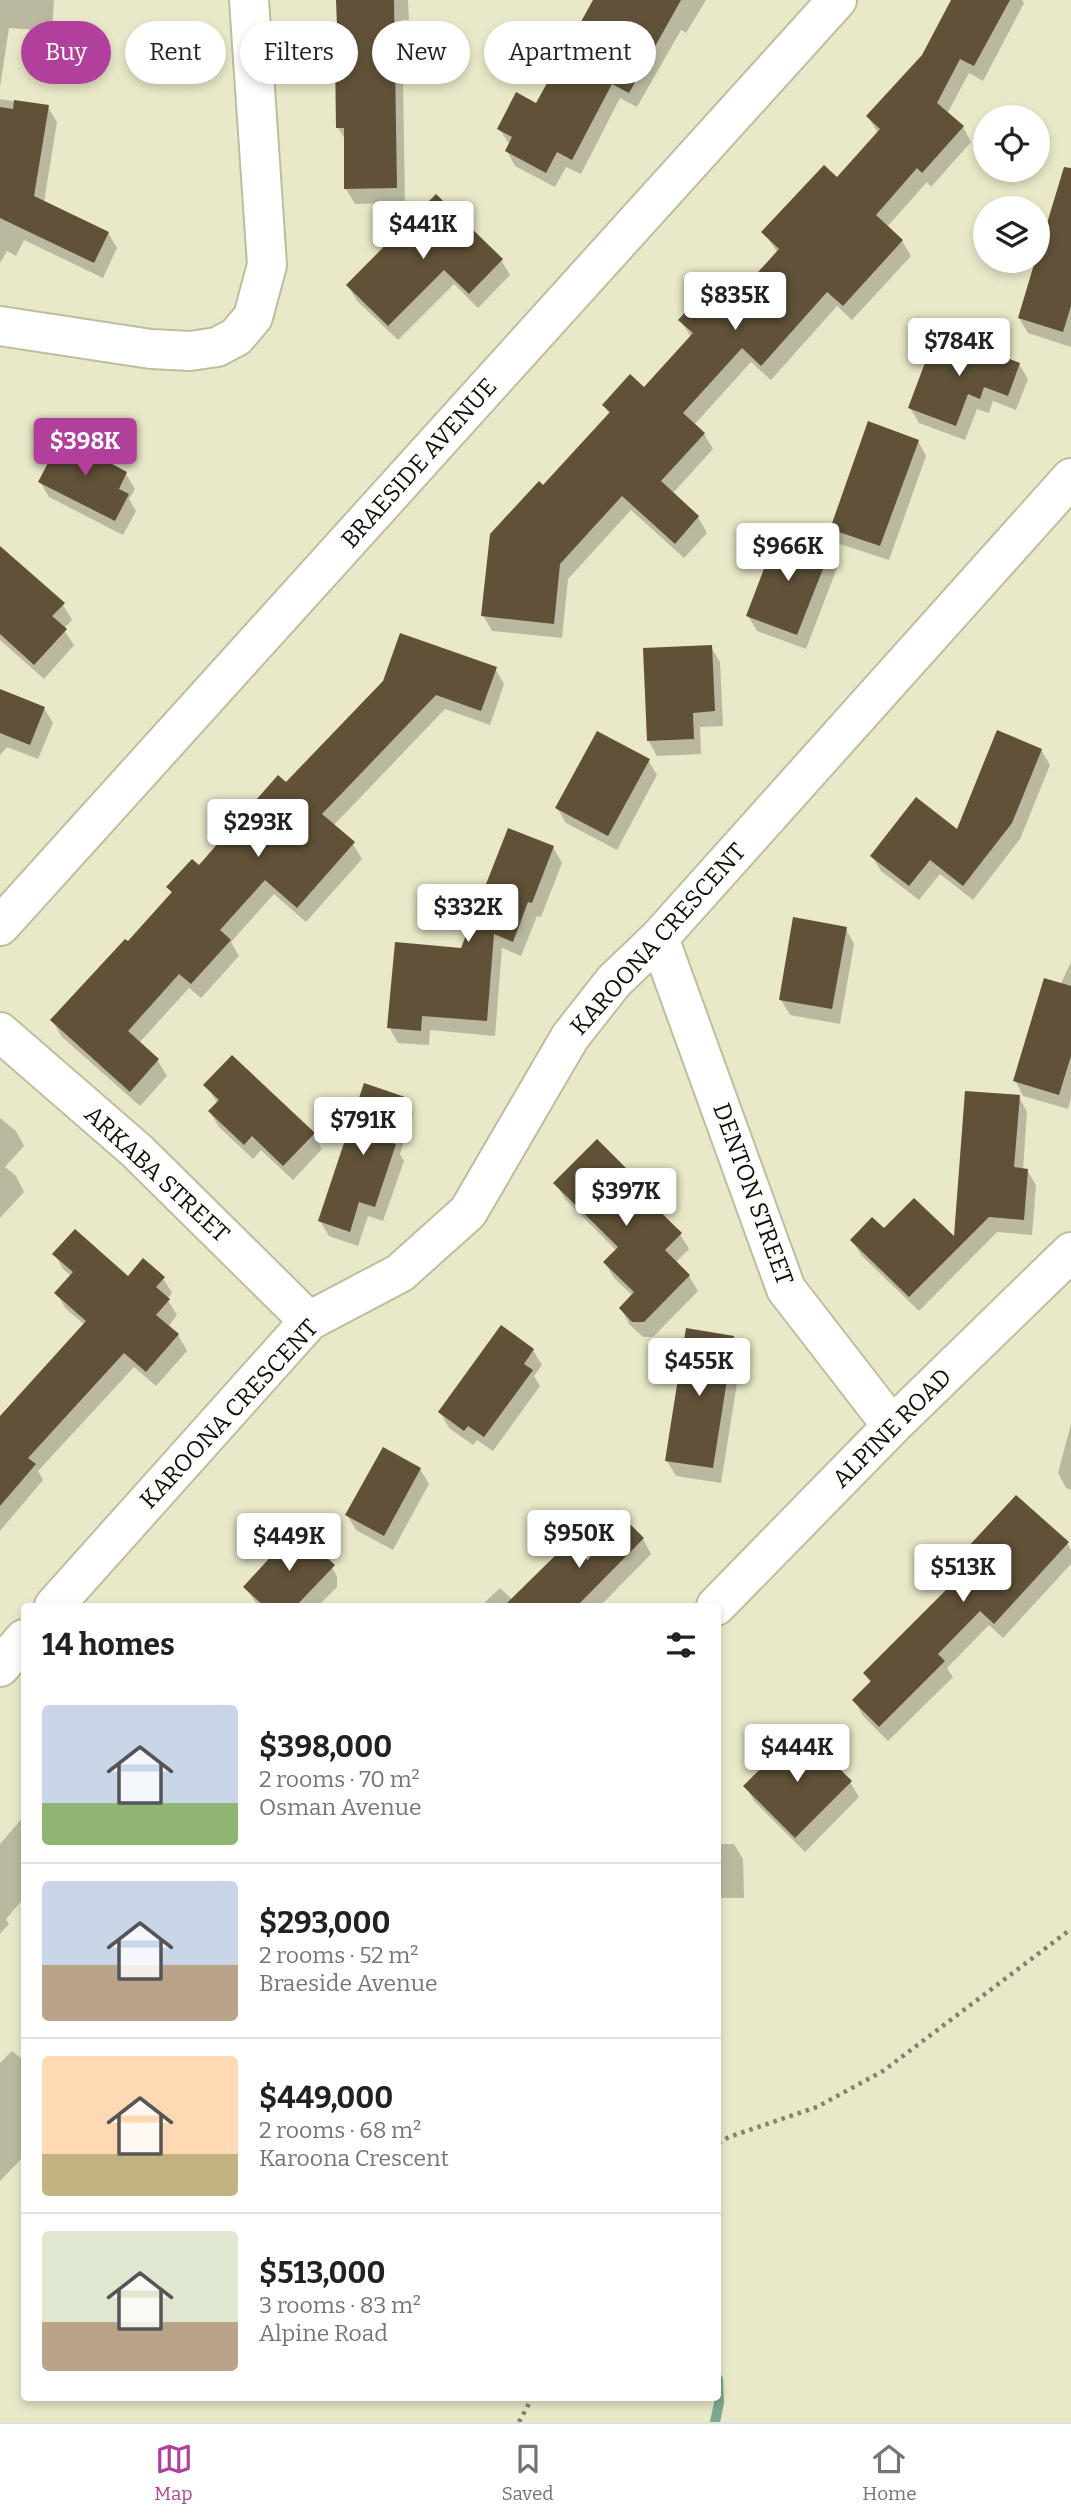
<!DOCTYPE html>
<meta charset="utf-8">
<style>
:root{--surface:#fff;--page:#f2f2f2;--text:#202124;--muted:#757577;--line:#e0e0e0;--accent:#b1409c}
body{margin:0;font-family:Bitter,serif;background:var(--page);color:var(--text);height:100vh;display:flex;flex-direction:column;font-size:26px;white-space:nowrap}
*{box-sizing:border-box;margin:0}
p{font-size:23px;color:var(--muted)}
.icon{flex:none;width:38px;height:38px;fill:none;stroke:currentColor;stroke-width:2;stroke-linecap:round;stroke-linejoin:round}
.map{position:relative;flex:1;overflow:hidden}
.details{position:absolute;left:21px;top:1603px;width:700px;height:798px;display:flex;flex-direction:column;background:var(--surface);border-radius:7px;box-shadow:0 4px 10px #0003}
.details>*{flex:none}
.hud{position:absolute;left:21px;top:21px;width:700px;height:63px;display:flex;gap:14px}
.tools{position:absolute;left:973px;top:105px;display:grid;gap:14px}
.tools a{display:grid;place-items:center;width:77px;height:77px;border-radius:50%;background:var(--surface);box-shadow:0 4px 10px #0003;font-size:35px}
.price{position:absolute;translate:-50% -60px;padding:0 16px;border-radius:7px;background:#fff;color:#222;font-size:23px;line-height:46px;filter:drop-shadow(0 2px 4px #0008)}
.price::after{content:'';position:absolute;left:50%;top:42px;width:21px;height:16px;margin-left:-10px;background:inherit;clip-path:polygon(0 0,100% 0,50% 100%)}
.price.current{background:var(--accent);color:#fff}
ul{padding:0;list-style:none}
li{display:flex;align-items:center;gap:21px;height:175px;padding:0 21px}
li+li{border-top:2px solid var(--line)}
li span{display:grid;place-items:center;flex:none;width:196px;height:140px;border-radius:7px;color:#555}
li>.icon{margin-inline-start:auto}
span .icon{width:84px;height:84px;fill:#fffc;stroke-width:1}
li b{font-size:30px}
h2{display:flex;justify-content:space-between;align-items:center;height:84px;padding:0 21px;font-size:30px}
.chip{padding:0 24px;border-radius:32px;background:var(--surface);box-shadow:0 4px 10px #0003;font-size:24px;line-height:63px}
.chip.current{background:var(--accent);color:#fff}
.menu{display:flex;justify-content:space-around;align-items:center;height:98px;border-top:2px solid var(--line);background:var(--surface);font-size:19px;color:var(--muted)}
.menu a{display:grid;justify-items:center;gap:4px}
.menu .current{color:var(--accent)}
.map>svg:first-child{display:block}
.shadow{fill:#0003}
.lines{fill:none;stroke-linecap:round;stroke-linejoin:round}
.stream{stroke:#7ea88d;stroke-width:10}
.building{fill:#605138}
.minor-casing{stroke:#bebd9e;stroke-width:42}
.path{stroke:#83826c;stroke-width:4.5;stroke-dasharray:3.5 5;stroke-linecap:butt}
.minor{stroke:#fff;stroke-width:38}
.labels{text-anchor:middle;stroke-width:7;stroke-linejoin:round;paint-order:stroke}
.street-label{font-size:24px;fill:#121106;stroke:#fff}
</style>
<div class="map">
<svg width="1071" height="2422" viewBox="0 0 1071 2422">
<rect width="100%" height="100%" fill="#e9e8c8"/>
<path class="shadow" d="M 0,0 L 54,0 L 52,31 L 9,28 L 0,87 Z
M 338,0 L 408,0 L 409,20 L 402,20 L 405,203 L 355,204 L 346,189 L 346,141 L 338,128 L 340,53 Z
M 595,0 L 706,0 L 686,33 L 681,30 L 637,107 L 620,98 L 581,174 L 566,167 L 555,187 L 515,166 L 507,151 L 510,145 L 499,129 L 537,105 Z
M 953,0 L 1022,0 L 1024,3 L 983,81 L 969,73 L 947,114 L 963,127 L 971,142 L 931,187 L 927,182 L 887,227 L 902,241 L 911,256 L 852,320 L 837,306 L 771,380 L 751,362 L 694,425 L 704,434 L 713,449 L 672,494 L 698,517 L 707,533 L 684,558 L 631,510 L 568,579 L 562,638 L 492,631 L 483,615 L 543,487 L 610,415 L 604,405 L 644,390 L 691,337 L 680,320 L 723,313 L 778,253 L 764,233 L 837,179 L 878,133 L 868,117 L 923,56 Z
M 0,99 L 48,107 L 57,122 L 44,202 L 108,233 L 117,248 L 103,278 L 24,240 L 16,256 L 7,251 L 0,263 Z
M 1050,219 L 1071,226 L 1071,347 L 1028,333 L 1019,318 Z
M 501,260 L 510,275 L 478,308 L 454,284 L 398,340 L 357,301 L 348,286 Z
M 1019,364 L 1028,379 L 1016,410 L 993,401 L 989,413 L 977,409 L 965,440 L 919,423 L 910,408 Z
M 918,441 L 926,456 L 889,560 L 840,544 L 832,528 Z
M 95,452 L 100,460 L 126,474 L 135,489 L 129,499 L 136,511 L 123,535 L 49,497 L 40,482 Z
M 0,548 L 63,605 L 72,620 L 63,629 L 74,645 L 44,679 L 0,640 Z
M 828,552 L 837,568 L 806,649 L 757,631 L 748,616 Z
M 711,647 L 720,662 L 723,726 L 700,727 L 701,754 L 657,756 L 648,740 Z
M 495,668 L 504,684 L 490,725 L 445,709 L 333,826 L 353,844 L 362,859 L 306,922 L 274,894 L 231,942 L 239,956 L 201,998 L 189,988 L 139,1043 L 158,1061 L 167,1076 L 140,1106 L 61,1036 L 53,1021 L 173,895 L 168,887 L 199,867 L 286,784 L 385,682 Z
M 0,691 L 44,708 L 53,723 L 38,759 L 7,747 L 0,755 Z
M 1041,750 L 1050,765 L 1020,839 L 973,900 L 940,874 L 919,900 L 881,871 L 872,856 L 957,832 Z
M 648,760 L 657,775 L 617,850 L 566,823 L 557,808 Z
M 553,847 L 562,863 L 541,917 L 537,916 L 521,956 L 502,948 L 495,1036 L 430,1030 L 429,1045 L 398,1043 L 389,1027 Z
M 846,929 L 854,944 L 840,1024 L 790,1015 L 781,1000 Z
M 1071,962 L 1071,1098 L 1068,1109 L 1023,1096 L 1015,1080 Z
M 206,1085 L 313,1134 L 322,1149 L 293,1180 L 261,1150 L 253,1159 L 219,1127 L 210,1112 L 218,1104 Z
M 1019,1097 L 1027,1112 L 1023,1170 L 1027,1170 L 1036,1185 L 1032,1235 L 997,1232 L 919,1311 L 861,1255 L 852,1240 L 884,1231 L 955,1240 Z
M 404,1098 L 413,1113 L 400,1154 L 404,1161 L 383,1221 L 368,1216 L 358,1246 L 329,1236 L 320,1221 Z
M 0,1118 L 16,1131 L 24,1146 L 5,1167 L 16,1176 L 24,1192 L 0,1218 Z
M 556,1183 L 651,1196 L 660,1212 L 680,1234 L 689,1249 L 675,1263 L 689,1276 L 698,1291 L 653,1337 L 643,1337 L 629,1324 L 621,1308 L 633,1296 L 614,1278 L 605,1263 L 617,1251 L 564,1198 Z
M 55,1254 L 128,1278 L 163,1278 L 172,1293 L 167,1299 L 177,1315 L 168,1327 L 178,1335 L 187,1351 L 156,1386 L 134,1367 L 38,1471 L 43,1480 L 0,1531 L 0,1418 L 85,1325 L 65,1308 L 57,1293 L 71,1276 L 63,1269 Z
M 733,1337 L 742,1352 L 721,1483 L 676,1476 L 667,1461 Z
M 533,1350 L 542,1365 L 534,1376 L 540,1386 L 493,1451 L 477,1440 L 473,1445 L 449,1428 L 440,1412 Z
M 1071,1424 L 1071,1490 L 1066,1488 L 1058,1473 Z
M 420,1469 L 429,1484 L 393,1550 L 356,1530 L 347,1515 Z
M 643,1539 L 651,1554 L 600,1606 L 481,1606 L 500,1588 L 513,1600 L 588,1562 Z
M 1067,1543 L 1071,1550 L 1071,1564 L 1003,1638 L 989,1625 L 947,1668 L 953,1677 L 888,1741 L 863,1716 L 854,1700 L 871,1684 L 865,1674 L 950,1589 L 944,1577 Z
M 328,1561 L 337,1576 L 337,1587 L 318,1606 L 258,1606 L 245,1587 Z
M 850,1782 L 859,1797 L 805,1852 L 754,1801 L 746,1786 Z
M 24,1816 L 24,1898 L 6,1919 L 9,1924 L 0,1934 L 0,1844 Z
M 718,1844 L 734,1844 L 743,1859 L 744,1898 L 718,1898 Z
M 12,2051 L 24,2061 L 24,2156 L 0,2181 L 0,2063 Z"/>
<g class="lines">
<path class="stream" d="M 715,2422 L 719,2403 L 718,2379"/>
</g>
<path class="building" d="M 336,0 L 394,0 L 397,188 L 344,189 L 344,128 L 336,128 L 335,52 L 338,52 Z
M 593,0 L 681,0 L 629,93 L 612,84 L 572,160 L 557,152 L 546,173 L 505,151 L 512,137 L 497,129 L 516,92 L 536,103 Z
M 951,0 L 1010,0 L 974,66 L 960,59 L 937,103 L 964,126 L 922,173 L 917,168 L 876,215 L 903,240 L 843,306 L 827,292 L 761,366 L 742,348 L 683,413 L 705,433 L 661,481 L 699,516 L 675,544 L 622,496 L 560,564 L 554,624 L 481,616 L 490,534 L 539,481 L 543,485 L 610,412 L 602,405 L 630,374 L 644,387 L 693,333 L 678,320 L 703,293 L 723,311 L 779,249 L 761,232 L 824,165 L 837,177 L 880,129 L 866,116 L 922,55 Z
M 14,100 L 49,105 L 34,196 L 109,232 L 94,263 L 0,218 L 0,107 L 13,109 Z
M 1064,167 L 1071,168 L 1071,306 L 1063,332 L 1018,318 L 1035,261 L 1038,261 L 1038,253 Z
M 436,194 L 503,259 L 469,294 L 444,270 L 388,326 L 346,285 Z
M 937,331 L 1020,363 L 1008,396 L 984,387 L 980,399 L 968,394 L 956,426 L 908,408 Z
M 868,421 L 919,440 L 880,546 L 830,529 Z
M 63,434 L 97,451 L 95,455 L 127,472 L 119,489 L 129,494 L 115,521 L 38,482 Z
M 778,532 L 830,551 L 797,635 L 746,616 Z
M 0,546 L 65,603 L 52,616 L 67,629 L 34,665 L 0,634 Z
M 400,633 L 497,667 L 481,711 L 436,695 L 322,814 L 355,842 L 297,908 L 265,880 L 220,930 L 231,940 L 191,984 L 179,974 L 128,1031 L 159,1059 L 130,1092 L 50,1020 L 125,939 L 128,941 L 172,892 L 166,887 L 192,859 L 199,865 L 278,775 L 286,782 L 383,681 Z
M 712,645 L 715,711 L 693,713 L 694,739 L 647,741 L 643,648 Z
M 0,689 L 45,707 L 30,745 L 0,733 Z
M 997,730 L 1042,749 L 1012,823 L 963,886 L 930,860 L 909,886 L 870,856 L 916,797 L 957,829 Z
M 597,731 L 650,759 L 608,836 L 555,808 Z
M 508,828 L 554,846 L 532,903 L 528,902 L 513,942 L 494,934 L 487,1021 L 422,1016 L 421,1031 L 387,1028 L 395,942 L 461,948 Z
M 793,917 L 847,927 L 832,1009 L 779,1000 Z
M 1044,978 L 1071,986 L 1071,1056 L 1059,1095 L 1013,1081 Z
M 232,1055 L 315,1133 L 283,1166 L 252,1136 L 244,1145 L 208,1111 L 219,1100 L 203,1085 Z
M 364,1083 L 405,1097 L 390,1142 L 396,1144 L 375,1207 L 359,1202 L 350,1232 L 318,1221 Z
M 965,1091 L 1020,1095 L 1014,1167 L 1028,1169 L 1024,1220 L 989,1217 L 909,1297 L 850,1240 L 872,1217 L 884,1228 L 914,1198 L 954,1236 Z
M 597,1139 L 653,1195 L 648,1200 L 682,1233 L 665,1250 L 690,1275 L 644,1322 L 632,1322 L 619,1308 L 634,1292 L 603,1262 L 618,1247 L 553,1183 Z
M 75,1229 L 128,1276 L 143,1258 L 165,1277 L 156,1287 L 170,1299 L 156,1315 L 179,1334 L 146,1372 L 124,1353 L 28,1458 L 36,1464 L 0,1506 L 0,1416 L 86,1321 L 54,1293 L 73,1272 L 52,1254 Z
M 501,1325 L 534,1349 L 524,1364 L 533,1370 L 484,1437 L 468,1426 L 464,1431 L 438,1412 Z
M 686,1328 L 734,1336 L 713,1468 L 665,1461 Z
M 383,1447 L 421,1468 L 384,1536 L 345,1515 Z
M 1016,1495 L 1069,1542 L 994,1624 L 980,1611 L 938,1654 L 945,1661 L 879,1727 L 852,1700 L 871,1681 L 863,1673 L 951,1585 L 941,1576 Z
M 618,1512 L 644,1538 L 577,1606 L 504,1606 L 564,1547 L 588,1560 Z
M 296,1529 L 335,1565 L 296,1606 L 264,1606 L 243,1587 Z
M 800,1730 L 852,1781 L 795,1838 L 743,1786 Z"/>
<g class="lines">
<g class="minor-casing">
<path id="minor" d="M 0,326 L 151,349 L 190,351 L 217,347 L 236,337 L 253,317 L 267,265 L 249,0
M 0,926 L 837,0
M 659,938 L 786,1289 L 892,1426
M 0,1032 L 137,1151 L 309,1321
M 54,1606 L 309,1321 L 400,1273 L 468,1212 L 570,1037 L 614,981 L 659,938 L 1071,478
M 716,1606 L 892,1426 L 1071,1252
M 0,1667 L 24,1639"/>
</g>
<path class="path" d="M 718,2143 L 729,2137 L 817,2107 L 883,2071 L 1071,1929
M 519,2422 L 532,2398"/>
<use href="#minor" class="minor"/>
</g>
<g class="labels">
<g class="street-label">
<text transform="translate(419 463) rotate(-48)" y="8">BRAESIDE AVENUE</text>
<text transform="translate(658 939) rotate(-48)" y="8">KAROONA CRESCENT</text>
<text transform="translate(157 1174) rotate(43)" y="8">ARKABA STREET</text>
<text transform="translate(753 1194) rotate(70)" y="8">DENTON STREET</text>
<text transform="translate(229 1414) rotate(-47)" y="8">KAROONA CRESCENT</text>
<text transform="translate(892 1428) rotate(-45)" y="8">ALPINE ROAD</text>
</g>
</g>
</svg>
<div class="tools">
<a><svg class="icon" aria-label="locate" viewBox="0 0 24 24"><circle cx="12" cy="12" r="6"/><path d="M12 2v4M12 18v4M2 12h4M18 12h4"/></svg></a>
<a><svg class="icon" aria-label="layers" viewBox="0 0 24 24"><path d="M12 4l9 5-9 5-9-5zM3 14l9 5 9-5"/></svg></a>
</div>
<b class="price" style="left:423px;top:261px">$441K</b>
<b class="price" style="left:735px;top:332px">$835K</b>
<b class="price" style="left:959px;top:378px">$784K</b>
<b class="price current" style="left:85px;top:478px">$398K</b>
<b class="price" style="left:788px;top:583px">$966K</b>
<b class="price" style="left:258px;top:859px">$293K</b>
<b class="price" style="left:468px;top:944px">$332K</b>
<b class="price" style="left:363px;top:1157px">$791K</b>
<b class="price" style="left:626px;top:1228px">$397K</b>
<b class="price" style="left:699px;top:1398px">$455K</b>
<b class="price" style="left:579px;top:1570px">$950K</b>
<b class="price" style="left:289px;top:1573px">$449K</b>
<b class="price" style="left:963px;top:1604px">$513K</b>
<b class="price" style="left:797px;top:1784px">$444K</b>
<div class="hud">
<a class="chip current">Buy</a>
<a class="chip">Rent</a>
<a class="chip">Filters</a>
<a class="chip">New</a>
<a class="chip">Apartment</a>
</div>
<section class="details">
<h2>14 homes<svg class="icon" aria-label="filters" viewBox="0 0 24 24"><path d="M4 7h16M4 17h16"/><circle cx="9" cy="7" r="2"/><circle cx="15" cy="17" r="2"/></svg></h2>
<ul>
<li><span style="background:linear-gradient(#c9d6e8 70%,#8fb573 0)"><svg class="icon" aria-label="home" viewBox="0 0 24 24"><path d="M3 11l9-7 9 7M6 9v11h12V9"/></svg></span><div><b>$398,000</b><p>2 rooms · 70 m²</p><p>Osman Avenue</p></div></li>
<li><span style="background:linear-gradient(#c9d6e8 60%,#b9a48a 0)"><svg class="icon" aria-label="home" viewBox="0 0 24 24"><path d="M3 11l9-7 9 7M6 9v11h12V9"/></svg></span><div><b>$293,000</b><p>2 rooms · 52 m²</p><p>Braeside Avenue</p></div></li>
<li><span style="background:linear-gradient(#ffd9b3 70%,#c2b280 0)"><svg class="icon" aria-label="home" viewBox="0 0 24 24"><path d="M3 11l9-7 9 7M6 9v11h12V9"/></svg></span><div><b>$449,000</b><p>2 rooms · 68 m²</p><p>Karoona Crescent</p></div></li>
<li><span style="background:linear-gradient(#dfe7d0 65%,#b9a48a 0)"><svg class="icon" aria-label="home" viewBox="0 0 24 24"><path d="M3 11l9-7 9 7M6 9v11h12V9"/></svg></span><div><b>$513,000</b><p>3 rooms · 83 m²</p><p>Alpine Road</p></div></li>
</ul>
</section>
</div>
<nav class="menu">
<a class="current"><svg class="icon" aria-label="map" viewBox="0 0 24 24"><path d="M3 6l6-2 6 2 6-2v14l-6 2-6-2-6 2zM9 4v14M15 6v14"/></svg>Map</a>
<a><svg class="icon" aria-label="saved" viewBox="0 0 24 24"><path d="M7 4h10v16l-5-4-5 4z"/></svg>Saved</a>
<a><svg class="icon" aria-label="home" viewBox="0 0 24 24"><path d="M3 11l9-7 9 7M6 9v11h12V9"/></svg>Home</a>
</nav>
